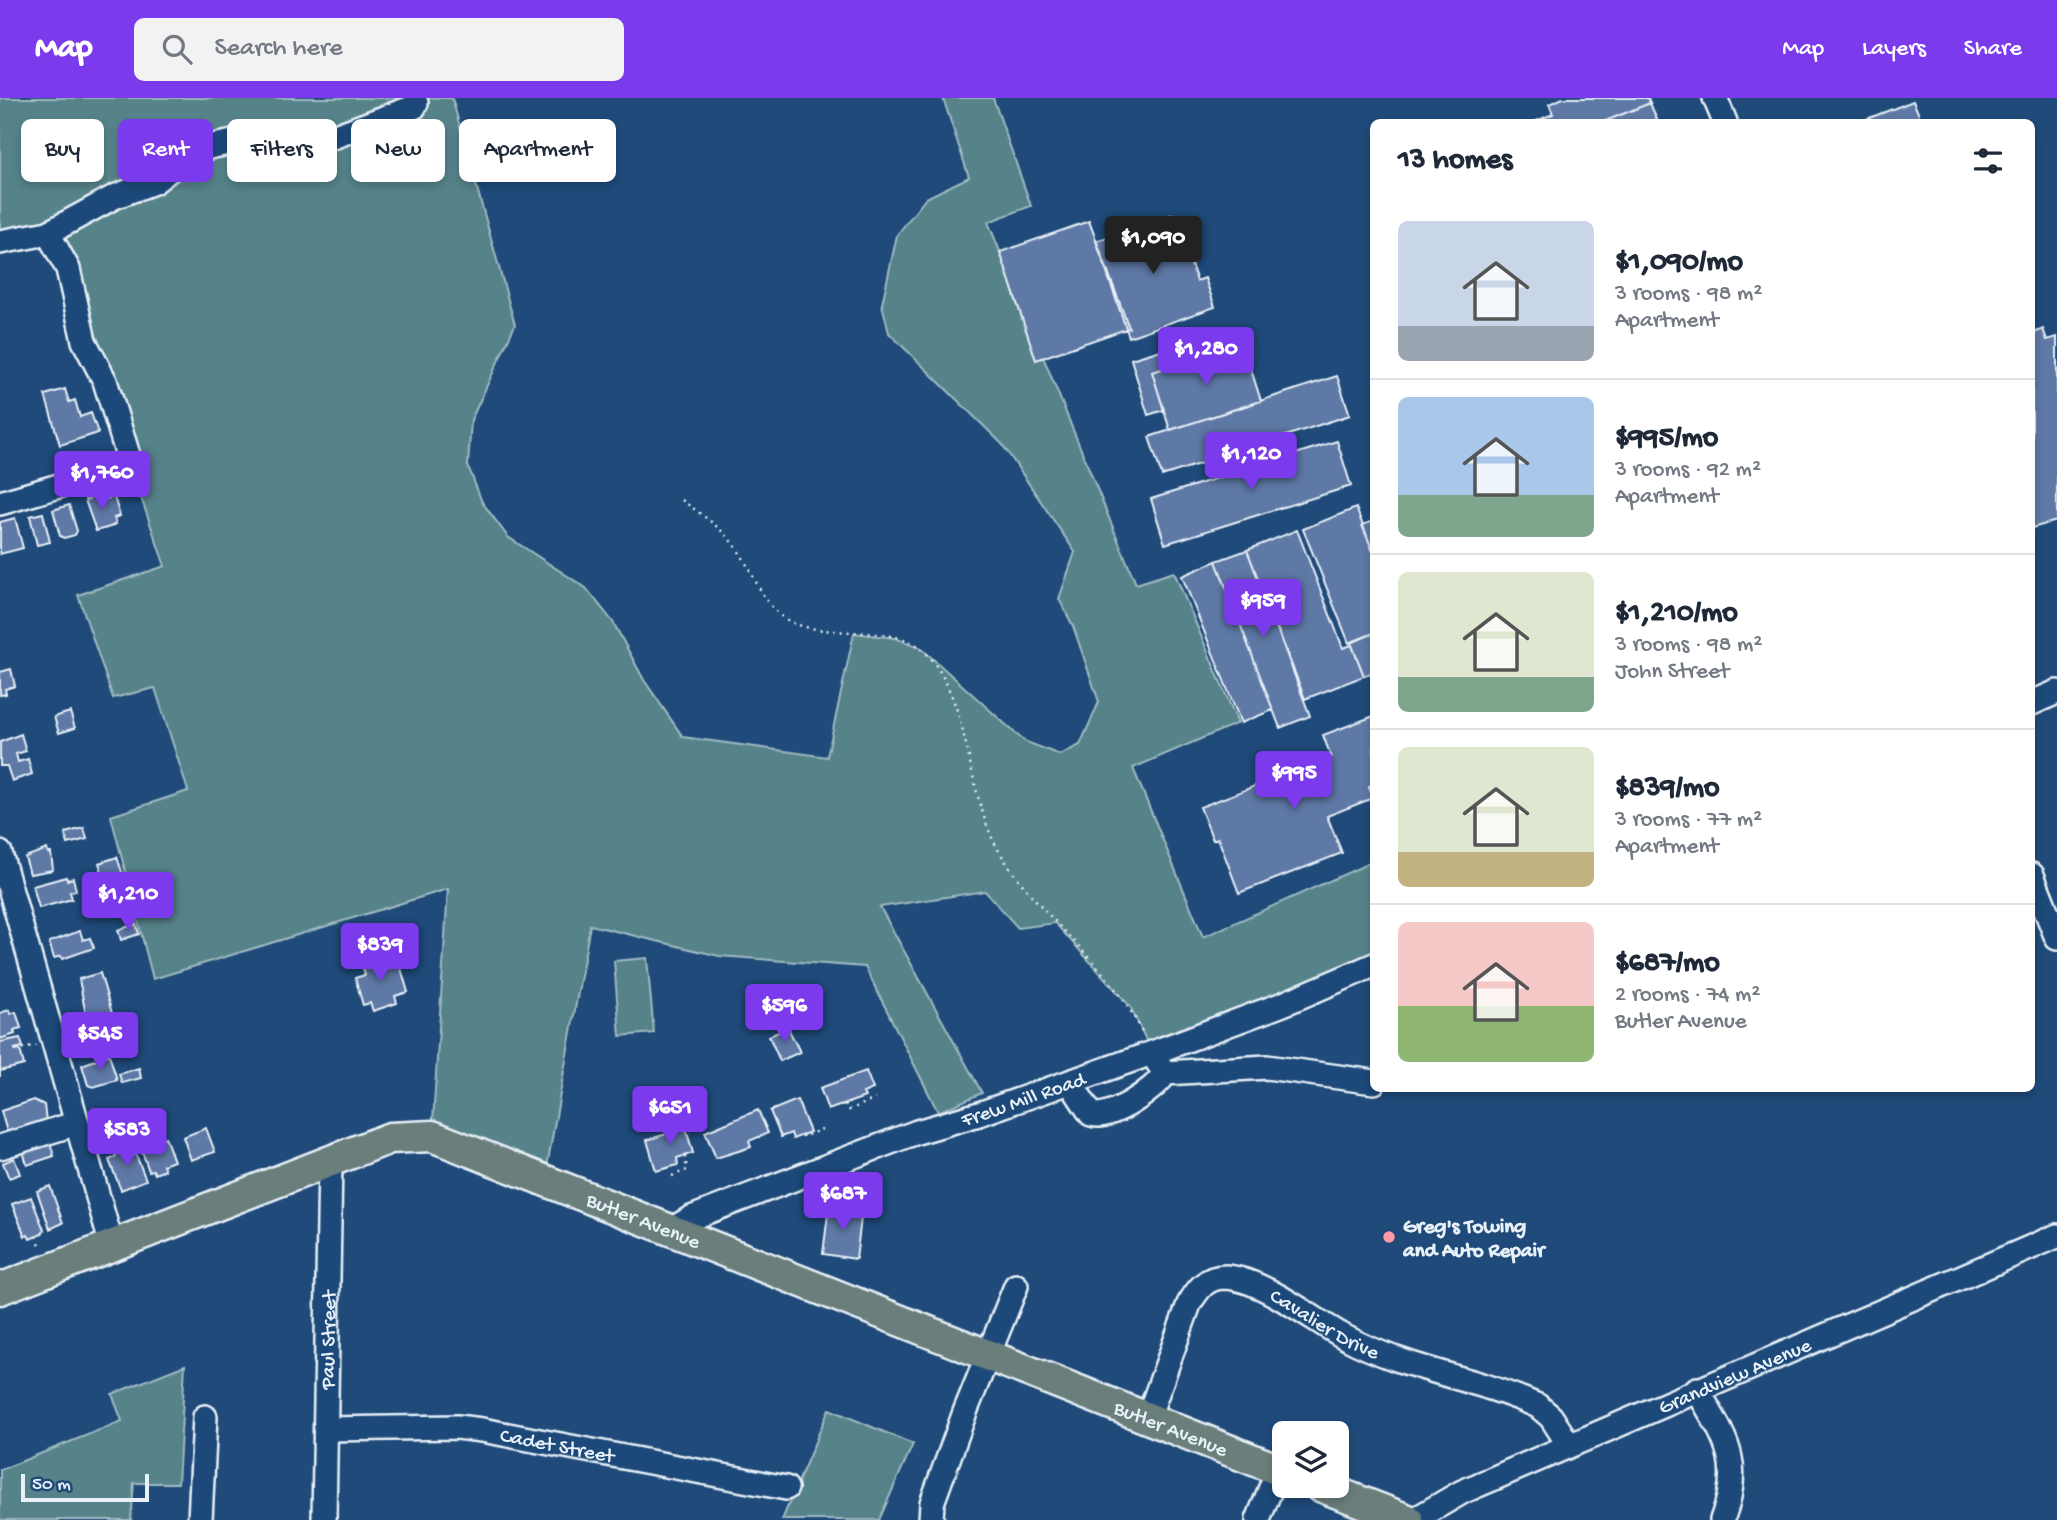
<!DOCTYPE html>
<meta charset="utf-8">
<style>
:root{--surface:#fff;--page:#f2f2f3;--text:#1f2937;--muted:#747a83;--line:#e0e1e3;--accent:#7c3aed}
body{margin:0;font-family:"Gochi Hand",sans-serif;background:var(--page);color:var(--text);height:100vh;display:flex;flex-direction:column;font-size:26px;white-space:nowrap}
*{box-sizing:border-box;margin:0}
p{font-size:23px;color:var(--muted)}
.icon{flex:none;width:38px;height:38px;fill:none;stroke:currentColor;stroke-width:2;stroke-linecap:round;stroke-linejoin:round}
.map{position:relative;flex:1;overflow:hidden}
.details{position:absolute;left:1370px;top:21px;width:665px;height:973px;display:flex;flex-direction:column;background:var(--surface);border-radius:10px;box-shadow:0 4px 10px #0003}
.details>*{flex:none}
.guide{position:absolute;left:21px;top:21px;width:665px;height:63px;display:flex;gap:14px}
.buttons{position:absolute;left:1272px;top:1323px;display:grid;gap:14px}
.buttons a{display:grid;place-items:center;width:77px;height:77px;border-radius:10px;background:var(--surface);box-shadow:0 4px 10px #0003;font-size:35px}
.scale{position:absolute;left:21px;bottom:18px;width:128px;box-sizing:border-box;padding-left:7px;border:4px solid #e8f1f8;border-top:0;font-size:19px;line-height:24px;white-space:nowrap;color:#e8f1f8;-webkit-text-stroke:5px #1f4a7a;paint-order:stroke}
.price{position:absolute;translate:-50% -60px;padding:0 16px;border-radius:7px;background:var(--accent);color:#fff;font-size:23px;line-height:46px;filter:drop-shadow(0 2px 4px #0008)}
.price::after{content:'';position:absolute;left:50%;top:42px;width:21px;height:16px;margin-left:-10px;background:inherit;clip-path:polygon(0 0,100% 0,50% 100%)}
.price.active{background:#222;color:#fff}
ul{padding:0;list-style:none}
li{display:flex;align-items:center;gap:21px;height:175px;padding:0 28px}
li+li{border-top:2px solid var(--line)}
li span{display:grid;place-items:center;flex:none;width:196px;height:140px;border-radius:10px;color:#555}
li>.icon{margin-inline-start:auto}
span .icon{width:84px;height:84px;fill:#fffc;stroke-width:1}
li b{font-size:30px}
h2{display:flex;justify-content:space-between;align-items:center;height:84px;padding:0 28px;font-size:30px}
.pill{padding:0 24px;border-radius:10px;background:var(--surface);box-shadow:0 4px 10px #0003;font-size:24px;line-height:63px}
.pill.active{background:var(--accent);color:#fff}
header{display:flex;align-items:center;gap:42px;box-sizing:border-box;height:98px;padding:0 35px;background:var(--accent);color:#fff}
header strong{font-size:33px}
nav{display:flex;gap:38px;margin-inline-start:auto;font-size:24px}
.search{width:490px;height:63px;background:var(--page);display:flex;align-items:center;gap:18px;box-sizing:border-box;padding:0 24px;border-radius:10px;color:var(--muted);font-size:26px}
.map>svg:first-child{display:block}
.green{fill:#57838a;stroke:#a0bac1;stroke-width:2}
.building{fill:#5f79a6;stroke:#e8f1f8;stroke-width:2}
.lines{fill:none;stroke-linecap:round;stroke-linejoin:round}
.minor-casing{stroke:#e8f1f8;stroke-width:28}
.major-casing{stroke:#e8f1f8;stroke-width:35}
.path{stroke:#e8f1f8;stroke-width:2.5;stroke-dasharray:2 5;stroke-linecap:butt}
.minor{stroke:#1f4a7a;stroke-width:23}
.major{stroke:#6b7f7c;stroke-width:30}
.poi-dot{fill:#ff9aa2;stroke:#1f4a7a;stroke-width:2.5}
.labels{text-anchor:middle;stroke-width:6;stroke-linejoin:round;paint-order:stroke}
.street-label{font-size:21px;fill:#e8f1f8;stroke:#1f4a7a}
.poi-label{font-size:21px;font-weight:bold;fill:#e8f1f8;stroke:#1f4a7a;text-anchor:start}
</style>
<header>
<strong>Map</strong>
<div class="search"><svg class="icon" aria-label="search" viewBox="0 0 24 24"><circle cx="10" cy="10" r="6"/><path d="M15 15l6 6"/></svg>Search here</div>
<nav><a>Map</a><a>Layers</a><a>Share</a></nav>
</header>
<div class="map">
<svg width="2057" height="1422" viewBox="0 0 2057 1422">
<rect width="100%" height="100%" fill="#1f4a7a"/>
<filter id="ink" filterUnits="userSpaceOnUse"><feTurbulence type="fractalNoise" baseFrequency=".0143" numOctaves="2"/><feDisplacementMap in="SourceGraphic" scale="14" xChannelSelector="R" yChannelSelector="G"/><feConvolveMatrix kernelMatrix="1 2 1 2 8 2 1 2 1" color-interpolation-filters="sRGB"/></filter>
<g filter="url(#ink)">
<path class="green" d="M 0,0 L 452,0 L 515,227 L 471,322 L 468,368 L 482,404 L 508,439 L 586,490 L 613,524 L 644,582 L 683,639 L 827,659 L 854,535 L 895,540 L 920,549 L 1024,643 L 1060,657 L 1080,647 L 1099,604 L 1073,528 L 1059,501 L 1075,454 L 1002,346 L 889,235 L 882,206 L 897,137 L 926,100 L 969,79 L 943,0 L 993,0 L 1031,108 L 988,124 L 1136,486 L 1174,474 L 1238,625 L 1133,670 L 1203,839 L 1374,763 L 1374,867 L 1152,955 L 1130,908 L 1055,825 L 1018,830 L 985,793 L 880,809 L 982,995 L 938,1014 L 865,869 L 719,858 L 590,827 L 545,1080 L 432,1038 L 448,791 L 153,881 L 111,718 L 188,693 L 155,590 L 113,600 L 78,497 L 165,468 L 48,135 L 0,144 Z
M 647,860 L 654,935 L 620,938 L 614,863 Z
M 185,1267 L 178,1385 L 134,1385 L 131,1422 L 0,1422 L 0,1372 L 122,1323 L 112,1296 Z
M 829,1311 L 913,1346 L 879,1422 L 782,1422 Z"/>
<path class="building" d="M 1563,0 L 1648,0 L 1650,5 L 1603,24 L 1534,24 L 1553,16 L 1549,6 Z
M 1913,3 L 1922,24 L 1859,24 Z
M 1650,5 L 1658,24 L 1603,24 Z
M 1173,116 L 1197,183 L 1205,180 L 1215,209 L 1129,239 L 1096,143 Z
M 1089,123 L 1129,230 L 1036,262 L 1000,154 Z
M 2043,231 L 2047,242 L 2057,239 L 2057,423 L 2032,430 L 2032,236 Z
M 1191,243 L 1197,261 L 1152,274 L 1164,312 L 1148,317 L 1131,261 Z
M 1243,246 L 1261,303 L 1170,332 L 1152,274 Z
M 1337,278 L 1350,317 L 1162,378 L 1149,339 Z
M 65,291 L 69,304 L 75,302 L 80,319 L 91,315 L 98,335 L 60,347 L 45,297 Z
M 1337,343 L 1351,388 L 1165,446 L 1151,401 Z
M 99,393 L 102,402 L 114,399 L 120,418 L 114,420 L 116,426 L 110,429 L 96,433 L 85,402 L 89,401 L 88,397 Z
M 69,407 L 77,433 L 75,437 L 64,440 L 60,438 L 53,412 Z
M 1356,410 L 1374,456 L 1374,535 L 1349,545 L 1303,431 Z
M 43,415 L 50,444 L 37,447 L 30,418 Z
M 15,420 L 23,450 L 0,456 L 0,424 Z
M 1374,423 L 1374,456 L 1362,427 Z
M 1297,432 L 1343,550 L 1352,547 L 1364,578 L 1305,601 L 1247,452 Z
M 1247,452 L 1310,618 L 1280,630 L 1216,463 Z
M 1216,463 L 1273,612 L 1241,625 L 1182,478 Z
M 1374,535 L 1374,574 L 1364,578 L 1351,545 Z
M 11,571 L 15,588 L 5,591 L 6,596 L 0,597 L 0,574 Z
M 70,614 L 75,630 L 59,635 L 54,619 Z
M 1374,618 L 1374,687 L 1369,689 L 1373,700 L 1327,718 L 1342,755 L 1239,795 L 1218,740 L 1213,742 L 1200,709 L 1331,659 L 1323,637 Z
M 21,636 L 26,653 L 16,656 L 18,664 L 28,661 L 32,676 L 12,683 L 7,668 L 0,668 L 0,644 Z
M 84,730 L 87,741 L 68,746 L 65,735 Z
M 47,751 L 48,755 L 51,755 L 53,772 L 30,776 L 25,759 Z
M 117,759 L 123,777 L 105,783 L 99,765 Z
M 66,779 L 67,782 L 73,780 L 76,792 L 70,794 L 72,801 L 39,810 L 33,788 Z
M 136,826 L 139,836 L 121,842 L 118,832 Z
M 80,833 L 83,842 L 90,840 L 94,850 L 62,861 L 61,858 L 54,860 L 49,844 Z
M 379,854 L 385,871 L 400,867 L 408,894 L 395,898 L 397,905 L 373,913 L 370,905 L 363,907 L 355,880 L 365,877 L 360,860 Z
M 100,875 L 115,925 L 89,933 L 79,881 Z
M 9,912 L 10,916 L 16,914 L 21,930 L 14,932 L 15,936 L 0,941 L 0,915 Z
M 788,930 L 800,954 L 780,963 L 769,938 Z
M 20,940 L 23,949 L 14,951 L 20,952 L 24,967 L 0,973 L 0,979 L 0,944 Z
M 109,956 L 117,982 L 93,989 L 88,987 L 82,967 Z
M 139,970 L 141,980 L 122,985 L 119,976 Z
M 866,973 L 873,991 L 863,995 L 865,999 L 828,1012 L 820,990 Z
M 34,1002 L 44,1007 L 46,1023 L 7,1034 L 1,1013 Z
M 797,1002 L 810,1034 L 793,1041 L 791,1035 L 781,1039 L 770,1013 Z
M 758,1012 L 768,1035 L 749,1043 L 751,1049 L 716,1060 L 705,1034 Z
M 683,1020 L 693,1055 L 677,1060 L 678,1067 L 656,1073 L 647,1042 L 670,1035 L 667,1025 Z
M 206,1030 L 215,1054 L 191,1062 L 183,1039 Z
M 48,1038 L 54,1058 L 27,1067 L 21,1046 Z
M 165,1039 L 174,1063 L 163,1067 L 165,1072 L 155,1076 L 153,1072 L 149,1073 L 140,1048 Z
M 128,1048 L 130,1054 L 134,1052 L 146,1082 L 121,1092 L 109,1062 L 116,1059 L 114,1053 Z
M 14,1060 L 20,1076 L 9,1080 L 3,1065 Z
M 50,1088 L 63,1125 L 50,1131 L 37,1093 Z
M 31,1099 L 44,1132 L 42,1136 L 30,1141 L 28,1137 L 25,1138 L 12,1106 Z
M 829,1108 L 862,1112 L 856,1161 L 823,1156 Z"/>
<g class="lines">
<g class="minor-casing">
<g id="minor">
<path d="M 1715,0 L 1725,24"/>
<path d="M 0,144 L 48,135 L 114,99 L 154,84 L 183,61 L 209,49 L 238,43 L 260,43 L 300,51 L 414,9 L 416,5"/>
<path d="M 0,405 L 131,367 L 105,283 L 84,243 L 68,171 L 48,135"/>
<path d="M 2032,605 L 2057,594"/>
<path d="M 0,755 L 112,1148"/>
<path d="M 2032,777 L 2057,840"/>
<path d="M 1165,975 L 1267,969 L 1374,984"/>
<path d="M 1070,984 L 1091,1016 C 1109,1023 1157,991 1165,975 L 1158,965"/>
<path d="M 0,1049 L 77,1025"/>
<path id="s1" d="M 673,1131 L 691,1120 L 917,1034 L 979,1016 L 1152,955 L 1283,906 L 1374,867"/>
<path d="M 1697,1291 C 1726,1342 1744,1364 1722,1422"/>
<path id="s2" d="M 1148,1320 L 1189,1206 C 1198,1191 1206,1179 1225,1179 C 1261,1180 1313,1222 1345,1239 C 1405,1271 1476,1280 1538,1308 L 1551,1319 L 1569,1347"/>
<path id="s3" d="M 326,1331 L 457,1329 L 482,1332 L 786,1390"/>
<path d="M 200,1422 L 205,1319"/>
<path id="s4" d="M 324,1422 L 330,1063"/>
<path d="M 931,1422 L 932,1405 L 965,1314 L 1016,1188"/>
<path d="M 1258,1422 L 1278,1372"/>
<path id="s5" d="M 1414,1422 L 1462,1394 L 2057,1138"/>
</g>
</g>
<g class="major-casing">
<g id="major">
<path id="s6" d="M 0,1191 L 390,1040 L 432,1038 L 1284,1374"/>
<path d="M 1320,1388 L 1408,1422"/>
</g>
</g>
<path class="path" d="M 682,402 C 700,416 720,428 734,447 C 754,471 760,507 789,523 C 825,542 895,525 923,552 C 973,602 964,694 999,753 C 1040,821 1110,865 1143,936
M 15,952 L 36,947
M 845,1006 L 849,1012 L 875,1001
M 802,1037 L 803,1039 L 822,1031
M 672,1078 L 687,1072 L 685,1058
M 36,1138 L 41,1149"/>
<use href="#minor" class="minor"/>
<use href="#major" class="major"/>
</g>
</g>
<circle class="poi-dot" cx="1389" cy="1139" r="7"/>
<g class="labels">
<g class="street-label">
<text dy="7" stroke="none"><textPath href="#s1" startOffset="374">Frew Mill Road</textPath></text>
<text dy="7" stroke="none"><textPath href="#s6" startOffset="688">Butler Avenue</textPath></text>
<text dy="7" stroke="none"><textPath href="#s2" startOffset="280">Cavalier Drive</textPath></text>
<text dy="7" stroke="none"><textPath href="#s4" startOffset="180">Paul Street</textPath></text>
<text dy="7" stroke="none"><textPath href="#s5" startOffset="352">Grandview Avenue</textPath></text>
<text dy="7" stroke="none"><textPath href="#s6" startOffset="1255">Butler Avenue</textPath></text>
<text dy="7" stroke="none"><textPath href="#s3" startOffset="233">Cadet Street</textPath></text>
</g>
<g class="poi-label">
<text x="1403" y="1134">Greg's Towing<tspan x="1403" dy="24">and Auto Repair</tspan></text>
</g>
</g>
</svg>
<div class="buttons">
<a><svg class="icon" aria-label="layers" viewBox="0 0 24 24"><path d="M12 4l9 5-9 5-9-5zM3 14l9 5 9-5"/></svg></a>
</div>
<div class="scale">50 m</div>
<b class="price active" style="left:1153px;top:178px">$1,090</b>
<b class="price" style="left:1206px;top:289px">$1,280</b>
<b class="price" style="left:1251px;top:394px">$1,120</b>
<b class="price" style="left:102px;top:413px">$1,760</b>
<b class="price" style="left:1263px;top:541px">$959</b>
<b class="price" style="left:1294px;top:713px">$995</b>
<b class="price" style="left:128px;top:834px">$1,210</b>
<b class="price" style="left:380px;top:885px">$839</b>
<b class="price" style="left:784px;top:946px">$596</b>
<b class="price" style="left:100px;top:974px">$545</b>
<b class="price" style="left:670px;top:1048px">$651</b>
<b class="price" style="left:127px;top:1070px">$583</b>
<b class="price" style="left:843px;top:1134px">$687</b>
<div class="guide">
<a class="pill">Buy</a>
<a class="pill active">Rent</a>
<a class="pill">Filters</a>
<a class="pill">New</a>
<a class="pill">Apartment</a>
</div>
<section class="details">
<h2>13 homes<svg class="icon" aria-label="filters" viewBox="0 0 24 24"><path d="M4 7h16M4 17h16"/><circle cx="9" cy="7" r="2"/><circle cx="15" cy="17" r="2"/></svg></h2>
<ul>
<li><span style="background:linear-gradient(#c9d6e8 75%,#9aa5b1 0)"><svg class="icon" aria-label="home" viewBox="0 0 24 24"><path d="M3 11l9-7 9 7M6 9v11h12V9"/></svg></span><div><b>$1,090/mo</b><p>3 rooms · 98 m²</p><p>Apartment</p></div></li>
<li><span style="background:linear-gradient(#a9c7e8 70%,#7fa58c 0)"><svg class="icon" aria-label="home" viewBox="0 0 24 24"><path d="M3 11l9-7 9 7M6 9v11h12V9"/></svg></span><div><b>$995/mo</b><p>3 rooms · 92 m²</p><p>Apartment</p></div></li>
<li><span style="background:linear-gradient(#dfe7d0 75%,#7fa58c 0)"><svg class="icon" aria-label="home" viewBox="0 0 24 24"><path d="M3 11l9-7 9 7M6 9v11h12V9"/></svg></span><div><b>$1,210/mo</b><p>3 rooms · 98 m²</p><p>John Street</p></div></li>
<li><span style="background:linear-gradient(#dfe7d0 75%,#c2b280 0)"><svg class="icon" aria-label="home" viewBox="0 0 24 24"><path d="M3 11l9-7 9 7M6 9v11h12V9"/></svg></span><div><b>$839/mo</b><p>3 rooms · 77 m²</p><p>Apartment</p></div></li>
<li><span style="background:linear-gradient(#f6c9c9 60%,#8fb573 0)"><svg class="icon" aria-label="home" viewBox="0 0 24 24"><path d="M3 11l9-7 9 7M6 9v11h12V9"/></svg></span><div><b>$687/mo</b><p>2 rooms · 74 m²</p><p>Butler Avenue</p></div></li>
</ul>
</section>
</div>
